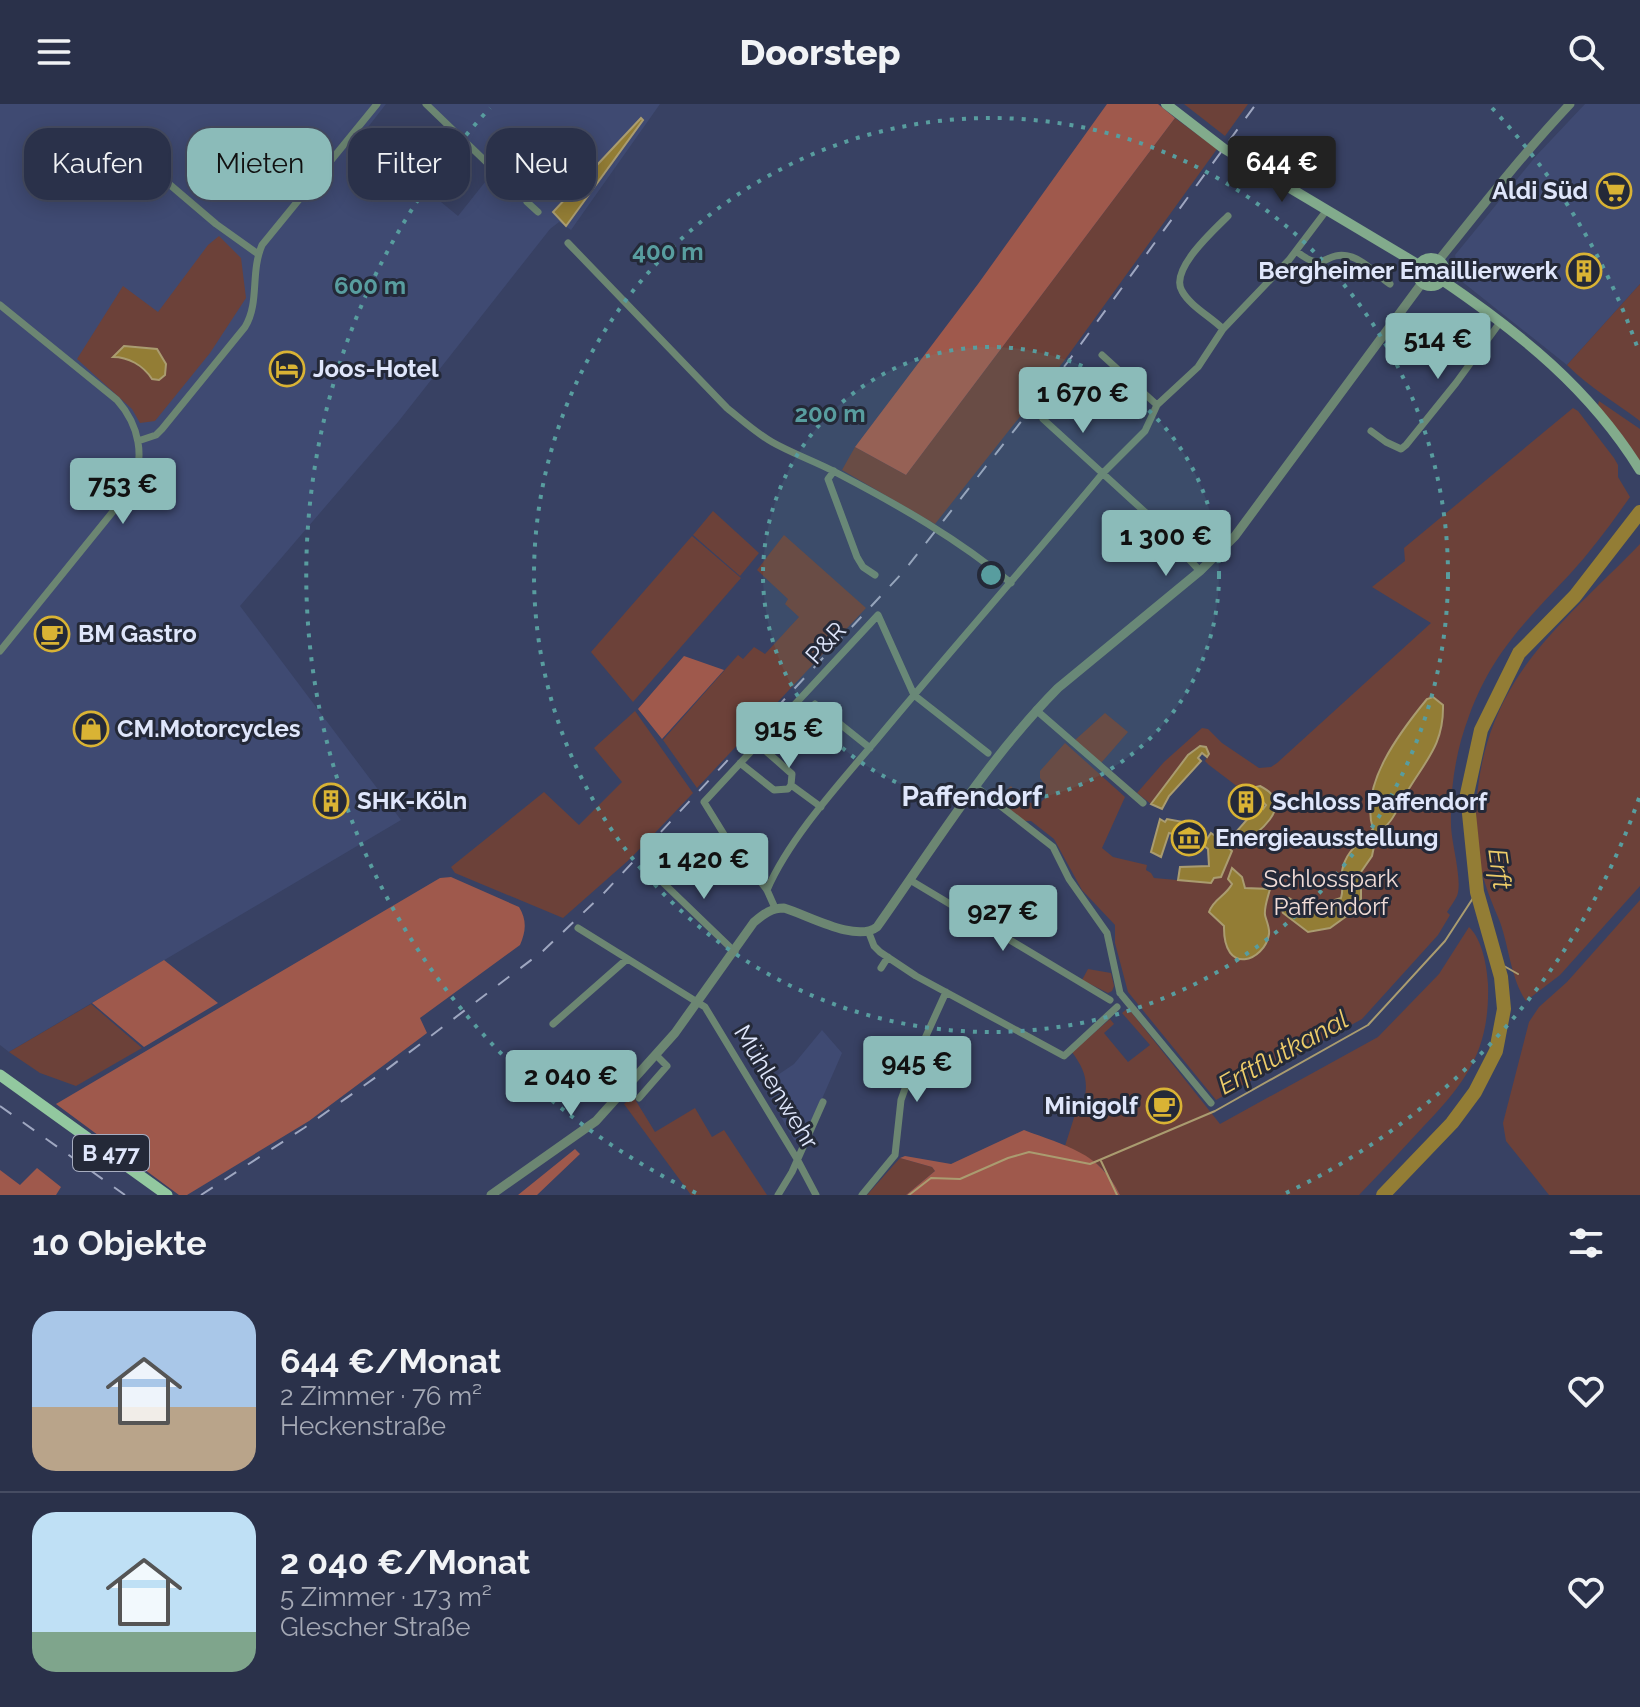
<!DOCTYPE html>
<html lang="de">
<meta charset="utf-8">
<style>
:root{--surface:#2a314a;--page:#363d54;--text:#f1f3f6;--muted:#a5a9b5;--line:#464c62;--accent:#8bbbb9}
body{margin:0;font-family:Raleway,sans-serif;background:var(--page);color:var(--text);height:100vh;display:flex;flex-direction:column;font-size:30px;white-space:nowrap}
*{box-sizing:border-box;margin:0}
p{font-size:26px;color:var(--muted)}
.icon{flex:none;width:44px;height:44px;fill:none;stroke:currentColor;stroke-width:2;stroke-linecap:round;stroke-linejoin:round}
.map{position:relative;height:1091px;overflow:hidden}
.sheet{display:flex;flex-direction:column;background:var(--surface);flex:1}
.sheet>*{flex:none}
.hud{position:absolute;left:24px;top:24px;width:800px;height:72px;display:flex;gap:16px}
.price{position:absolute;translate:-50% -68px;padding:0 18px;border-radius:8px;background:var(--accent);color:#111;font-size:26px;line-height:52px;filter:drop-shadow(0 2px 4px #0008)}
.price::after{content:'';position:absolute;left:50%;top:48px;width:24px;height:18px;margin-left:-12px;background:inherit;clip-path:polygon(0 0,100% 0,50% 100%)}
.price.current{background:#222;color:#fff}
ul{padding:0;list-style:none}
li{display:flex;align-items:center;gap:24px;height:200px;padding:0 32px}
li+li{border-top:2px solid var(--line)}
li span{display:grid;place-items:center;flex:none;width:224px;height:160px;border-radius:24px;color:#555}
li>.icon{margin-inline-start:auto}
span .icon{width:96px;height:96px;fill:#fffc;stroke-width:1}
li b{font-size:34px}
h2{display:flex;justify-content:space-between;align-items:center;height:96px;padding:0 32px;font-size:34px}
.pill{padding:0 28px;border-radius:24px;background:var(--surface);box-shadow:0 4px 20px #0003,0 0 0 2px var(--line);font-size:28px;line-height:72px}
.pill.current{background:var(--accent);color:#111}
header{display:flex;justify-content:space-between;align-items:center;height:104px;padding:0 32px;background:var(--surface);font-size:36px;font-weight:800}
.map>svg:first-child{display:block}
.built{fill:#3f4a72}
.green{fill:#6c4139}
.forest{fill:#9f594c}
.water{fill:#937d35;stroke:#aa9c70;stroke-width:2}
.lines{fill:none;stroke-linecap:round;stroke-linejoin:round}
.stream{stroke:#aa9c70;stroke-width:2}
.river{stroke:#937d35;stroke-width:14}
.minor-tunnel{stroke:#515a7a;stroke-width:7;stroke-dasharray:7 3.5;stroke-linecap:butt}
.minor{stroke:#6c8672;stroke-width:7}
.tertiary{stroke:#6c8672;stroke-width:9}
.secondary{stroke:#82ab8c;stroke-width:10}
.primary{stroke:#92c89f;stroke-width:11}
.rail{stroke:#9fa7c1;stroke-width:2;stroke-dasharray:14 14;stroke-linecap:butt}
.ring{fill:none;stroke:#589d9f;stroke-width:4;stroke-dasharray:4 8}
.labels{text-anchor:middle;stroke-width:6;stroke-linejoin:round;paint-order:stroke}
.shield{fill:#242938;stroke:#a7adc0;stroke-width:2}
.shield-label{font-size:22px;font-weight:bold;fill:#dfe6fb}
.poi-label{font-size:24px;font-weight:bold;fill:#dfe6fb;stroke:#242938;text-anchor:start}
.street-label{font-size:24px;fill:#dfe6fb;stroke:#242938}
.park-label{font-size:24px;fill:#f0dbd6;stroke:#242938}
.water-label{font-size:26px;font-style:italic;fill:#edcc69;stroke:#242938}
.quarter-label{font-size:28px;font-weight:bold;fill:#dfe6fb;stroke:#242938}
.centre{fill:#589d9f;stroke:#242938;stroke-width:4}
.ring-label{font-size:24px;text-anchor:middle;font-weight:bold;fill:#589d9f;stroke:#242938;stroke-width:6;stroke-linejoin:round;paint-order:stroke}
</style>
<header><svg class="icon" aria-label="menu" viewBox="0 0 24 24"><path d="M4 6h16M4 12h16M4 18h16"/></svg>Doorstep<svg class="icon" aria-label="search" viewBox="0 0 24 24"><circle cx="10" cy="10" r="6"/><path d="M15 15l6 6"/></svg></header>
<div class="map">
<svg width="1640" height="1091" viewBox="0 0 1640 1091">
<rect width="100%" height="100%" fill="#384163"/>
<path class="built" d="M 0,0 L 386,0 L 361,32 L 458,112 L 493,68 L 424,0 L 660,0 L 571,126 L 559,118 L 550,125 L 398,318 L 240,502 L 401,716 L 9,948 L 0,941 Z
M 1585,0 L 1640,0 L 1640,180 L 1567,261 L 1460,176 L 1455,151 L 1536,52 Z
M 822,926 L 842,949 L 804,1036 L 794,1036 L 763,981 L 794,960 Z"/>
<path class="green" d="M 1184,0 L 1248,0 L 1225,32 Z
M 1175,14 L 1217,45 L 1064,257 L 935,420 L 842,366 L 855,343 L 906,371 Z
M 219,132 L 241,154 L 246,194 L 210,249 L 155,317 L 140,319 L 132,305 L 77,255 L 123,182 L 158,208 L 208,141 Z
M 1640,180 L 1640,317 C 1615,298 1590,284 1567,261 Z
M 1599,297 L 1640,325 L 1640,360 L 1598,301 Z
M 1573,304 L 1578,307 L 1614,354 L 1618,361 L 1618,373 L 1630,393 C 1611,420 1592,446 1570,470 C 1526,517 1492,549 1469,612 C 1456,646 1450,684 1451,720 C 1451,739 1463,776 1457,792 C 1454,798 1450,803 1447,808 L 1450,811 L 1438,831 L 1362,915 L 1216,996 L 1128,888 L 1115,839 L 1115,821 L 1082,786 L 1054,735 L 1031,717 L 1024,717 L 997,695 L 1011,682 L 1022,696 L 1038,701 L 1046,693 L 1045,681 L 1040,674 L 1040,667 L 1065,639 L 1125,693 L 1102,744 L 1113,753 L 1147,761 L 1146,766 L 1151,769 L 1154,774 L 1211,779 L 1214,774 L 1221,772 L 1232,747 L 1225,741 L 1259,702 L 1263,705 L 1266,700 L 1262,697 L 1259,699 L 1209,661 L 1205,657 L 1209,649 L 1206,643 L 1201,641 L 1190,648 L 1151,700 L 1137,689 L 1164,658 L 1202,624 L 1208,625 L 1222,639 L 1259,664 L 1271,663 L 1277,659 L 1431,519 L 1372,483 L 1405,457 L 1404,444 Z
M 713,407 L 759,449 L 740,472 L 693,431 Z
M 784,431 L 866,504 L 697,684 L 663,636 L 738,551 L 743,555 L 754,543 L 765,550 L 799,513 L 785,500 L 788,495 L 757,466 Z
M 692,432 L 741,474 L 633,598 L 591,548 Z
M 1640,440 L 1640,782 L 1560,871 L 1526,897 C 1511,875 1509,843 1500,818 C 1492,799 1484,780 1480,760 C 1469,699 1481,632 1514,579 C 1545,528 1599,483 1640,440 Z
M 635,607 L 693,689 L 631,754 L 563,814 L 455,769 L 451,763 L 544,688 L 579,721 L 622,678 L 594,644 Z
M 1105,609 L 1128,628 L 1101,659 L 1074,637 Z
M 1640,796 L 1640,1091 L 1549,1091 L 1506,1037 L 1503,1019 L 1529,918 L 1539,903 L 1567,878 Z
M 1469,823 C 1482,835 1487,862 1488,880 C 1490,947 1466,978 1422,1024 C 1401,1047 1380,1069 1359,1091 L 1120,1091 C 1106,1062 1094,1056 1065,1042 L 1079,998 L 1084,997 C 1089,976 1084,965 1072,948 L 1110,915 L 1114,920 L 1104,929 L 1128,958 L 1150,941 L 1122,909 L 1128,904 L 1220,1020 L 1378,933 L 1439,870 Z
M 1088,865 L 1111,869 L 1114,882 L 1112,887 L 1108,889 L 1082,876 Z
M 91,900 L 142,944 L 76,982 L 40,969 L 9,948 Z
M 633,992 L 655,1028 L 695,1004 L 712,1033 L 724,1026 L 767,1091 L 691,1091 L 624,1000 Z
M 900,1054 L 932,1063 L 935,1067 L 906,1091 L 867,1091 Z"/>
<path class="forest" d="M 1107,0 L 1158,0 L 1175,14 L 906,371 L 855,343 L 978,180 Z
M 684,552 L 724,566 L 662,635 L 638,605 Z
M 451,773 L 519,803 C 527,816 526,827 520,841 L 420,914 L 427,929 L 309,1017 L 187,1091 L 179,1091 L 56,1000 L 440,774 Z
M 164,856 L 218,899 L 144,943 L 92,899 Z
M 1024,1026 C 1065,1042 1100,1048 1120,1091 L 906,1091 L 935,1067 L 932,1063 L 900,1054 L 905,1052 L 951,1060 Z
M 575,1045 L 580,1050 L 537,1091 L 518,1091 Z
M 37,1064 L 61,1083 L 56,1091 L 0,1091 L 0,1066 L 20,1081 Z"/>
<path class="water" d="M 641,14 L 643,16 L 566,122 L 553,108 Z
M 124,242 L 157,245 L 166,260 L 165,271 L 159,276 L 152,275 C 143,261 128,253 113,253 Z
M 1433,593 L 1443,601 C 1444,641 1425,657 1407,688 C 1398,702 1393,721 1377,728 L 1372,752 L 1361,768 L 1361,796 L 1348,811 L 1330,824 L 1308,828 L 1283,809 L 1280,800 L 1289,794 C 1305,806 1323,800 1341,794 C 1344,785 1341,777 1342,767 C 1346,746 1360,739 1373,725 C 1359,681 1400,628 1427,595 Z
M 1200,642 L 1206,643 L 1209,650 L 1207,653 L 1202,649 L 1198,654 L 1201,657 L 1169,692 L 1162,705 L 1151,700 L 1188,651 Z
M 1260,682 C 1299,701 1255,732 1236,743 L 1228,737 L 1259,702 L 1263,705 L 1266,701 L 1262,697 L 1259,699 L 1248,691 L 1251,684 Z
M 1160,715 L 1165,718 L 1167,715 L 1199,721 L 1204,725 L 1199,735 L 1193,737 L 1196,730 C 1188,726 1185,729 1177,731 L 1169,729 L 1161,753 L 1151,748 Z
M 1211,729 L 1218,734 L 1215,738 L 1221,744 L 1225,741 L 1232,747 L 1221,773 L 1214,774 L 1211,779 L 1178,776 L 1180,763 L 1209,762 L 1208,745 L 1203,741 Z
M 1232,764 L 1242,773 L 1245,784 L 1270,785 C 1268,793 1264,803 1265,811 C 1266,816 1270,824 1269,830 C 1265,857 1223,873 1224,822 L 1209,808 C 1213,795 1226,792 1232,780 L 1228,775 Z"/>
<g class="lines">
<path class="stream" d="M 1497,858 L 1518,870
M 1101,1057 L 1117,1091
M 909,1091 L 931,1074 L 960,1075 L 1008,1054 L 1029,1048 L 1090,1060 L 1215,1007 L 1368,921 L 1445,837 L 1477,788"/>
<path class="river" d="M 1383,1091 L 1452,1019 L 1475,988 L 1496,947 L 1504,905 L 1501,873 L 1477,788 L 1467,690 L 1481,626 L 1519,549 L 1575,492 L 1640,408"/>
<path class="minor-tunnel" d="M 505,76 L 527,98"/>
<path class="minor" d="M 426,0 L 505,76
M 162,74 L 216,120 L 258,150
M 527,98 L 538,108
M 568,139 L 727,304 C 742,316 756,329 772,338 C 793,350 817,358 839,370 C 900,402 958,435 1011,479
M 1296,147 C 1326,171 1323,147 1348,152 C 1362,154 1378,172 1390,180
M 0,201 L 117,296 C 140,322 145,353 132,384 L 0,547
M 1223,225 C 1211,213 1190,202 1182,187 C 1169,166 1214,126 1228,112
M 1102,251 L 1157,301
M 1043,315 L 1145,408 L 1200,467
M 1371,327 L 1386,338 L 1401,345 L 1406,341 L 1456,279 L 1501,217
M 138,337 L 156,331 L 162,325 L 245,223 C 260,198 250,169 262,141 L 377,0
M 834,367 L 828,375 L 857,453 L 863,463 L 875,471
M 815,600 L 870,644
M 1036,606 L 1143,699
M 767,648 L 792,670 L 791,681
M 740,659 L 774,686 L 788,685 L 791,681 L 821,703
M 975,682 L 1053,743 L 1069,775 L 1107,829 L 1120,889
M 653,769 L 735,848
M 910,776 L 1110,896
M 767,786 C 790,733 841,678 878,634 C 952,545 1029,458 1103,369 L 1145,327 L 1157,301 L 1198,263 L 1223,225 L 1289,156 L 1326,107
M 775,804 L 767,786 L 725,732 L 704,698 L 878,511 L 914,591 L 988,649
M 578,824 L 705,903 L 797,1055 L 816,1091
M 869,829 L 874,842 L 880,848 L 916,872 L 1064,952 L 1117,903
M 881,864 L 888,853
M 1120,889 L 1211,999
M 553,920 L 627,855
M 639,994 L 667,962 L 656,951
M 778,1091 L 792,1068 L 823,998
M 862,1091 L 895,1051 L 901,996 L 916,954 L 946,888"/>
<path class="tertiary" d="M 1439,156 C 1482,102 1523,50 1570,0
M 491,1091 L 596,1017 L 675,929 L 754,818 C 764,810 771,804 784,804 C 808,811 856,839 877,823 C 935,741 987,656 1058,584 L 1200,467 L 1235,432 L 1422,179"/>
<path class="secondary" d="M 1166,0 L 1223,44 L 1419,161
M1417 168a14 14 0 1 1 28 0a14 14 0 1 1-28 0Z
M 1442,176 C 1520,229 1590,285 1640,366"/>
<path class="primary" d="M 0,971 L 167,1091"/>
<path class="rail" d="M 0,1002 L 125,1091
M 201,1091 L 304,1024 L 386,966 L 543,847 L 603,790 L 904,467 L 1067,259 L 1256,0"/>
</g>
<circle cx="991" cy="471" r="228" fill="#589d9f" fill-opacity=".12"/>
<g class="ring">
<circle cx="991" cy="471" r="228"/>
<circle cx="991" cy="471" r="457"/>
<path d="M1639 694A685 685 0 0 1 1286 1089M696 1089A685 685 0 0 1 490 4M1492 4A685 685 0 0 1 1639 248"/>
</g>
<defs>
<g id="supermarket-ring" transform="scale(1.8)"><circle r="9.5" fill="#242938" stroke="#d9b334" stroke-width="1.5"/><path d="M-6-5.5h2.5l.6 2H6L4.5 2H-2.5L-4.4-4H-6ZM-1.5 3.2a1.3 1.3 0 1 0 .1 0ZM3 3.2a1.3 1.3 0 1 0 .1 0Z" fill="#d9b334"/></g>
<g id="building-ring" transform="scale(1.8)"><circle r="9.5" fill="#242938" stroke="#d9b334" stroke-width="1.5"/><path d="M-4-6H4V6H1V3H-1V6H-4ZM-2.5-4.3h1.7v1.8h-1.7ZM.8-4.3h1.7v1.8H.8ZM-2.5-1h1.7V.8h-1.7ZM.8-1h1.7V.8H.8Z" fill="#d9b334"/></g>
<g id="hotel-ring" transform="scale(1.8)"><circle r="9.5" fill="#242938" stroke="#d9b334" stroke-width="1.5"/><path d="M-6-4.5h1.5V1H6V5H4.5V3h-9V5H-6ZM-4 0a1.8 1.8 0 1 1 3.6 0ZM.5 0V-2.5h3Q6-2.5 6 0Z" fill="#d9b334"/></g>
<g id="cafe-ring" transform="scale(1.8)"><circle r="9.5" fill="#242938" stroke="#d9b334" stroke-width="1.5"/><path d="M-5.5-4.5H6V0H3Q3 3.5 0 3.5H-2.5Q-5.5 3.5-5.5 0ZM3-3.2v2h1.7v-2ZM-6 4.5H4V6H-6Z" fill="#d9b334"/></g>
<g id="shop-ring" transform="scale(1.8)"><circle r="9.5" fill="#242938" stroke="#d9b334" stroke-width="1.5"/><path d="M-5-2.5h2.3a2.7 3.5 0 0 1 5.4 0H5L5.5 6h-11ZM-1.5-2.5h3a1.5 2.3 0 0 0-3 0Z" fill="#d9b334"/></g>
<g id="museum-ring" transform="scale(1.8)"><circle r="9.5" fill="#242938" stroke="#d9b334" stroke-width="1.5"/><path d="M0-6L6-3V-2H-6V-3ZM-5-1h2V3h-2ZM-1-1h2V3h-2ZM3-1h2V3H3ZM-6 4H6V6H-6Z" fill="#d9b334"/></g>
</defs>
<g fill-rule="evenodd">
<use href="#supermarket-ring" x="1614" y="87"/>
<use href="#building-ring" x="1584" y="167"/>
<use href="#hotel-ring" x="287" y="265"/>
<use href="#cafe-ring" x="52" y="530"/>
<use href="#shop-ring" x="91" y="625"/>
<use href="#building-ring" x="331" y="697"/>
<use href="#building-ring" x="1246" y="698"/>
<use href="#museum-ring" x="1189" y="734"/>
<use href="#cafe-ring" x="1164" y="1002"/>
</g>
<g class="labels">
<rect class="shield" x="73" y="1031" width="76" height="36" rx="6"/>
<g class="shield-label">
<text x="111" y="1057">B 477</text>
</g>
<g class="poi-label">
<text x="1588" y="95" text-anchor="end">Aldi Süd</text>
<text x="1558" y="175" text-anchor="end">Bergheimer Emaillierwerk</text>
<text x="313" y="273">Joos-Hotel</text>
<text x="78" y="538">BM Gastro</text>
<text x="117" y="633">CM.Motorcycles</text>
<text x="357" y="705">SHK-Köln</text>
<text x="1272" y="706">Schloss Paffendorf</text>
<text x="1215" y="742">Energieausstellung</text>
<text x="1138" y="1010" text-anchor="end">Minigolf</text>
</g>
<g class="street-label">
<text transform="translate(826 539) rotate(-48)" y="8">P&amp;R</text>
<text transform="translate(776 983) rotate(59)" y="8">Mühlenwehr</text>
</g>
<g class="park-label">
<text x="1331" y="783">Schlosspark<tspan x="1331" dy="28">Paffendorf</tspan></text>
</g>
<g class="water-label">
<text transform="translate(1500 765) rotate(82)" y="9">Erft</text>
<text transform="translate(1283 948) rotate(-29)" y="9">Erftflutkanal</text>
</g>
<g class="quarter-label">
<text x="972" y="702">Paffendorf</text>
</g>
</g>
<circle cx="991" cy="471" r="12" class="centre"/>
<g class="ring-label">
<text x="668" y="156">400 m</text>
<text x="370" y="190">600 m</text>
<text x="830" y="318">200 m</text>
</g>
</svg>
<b class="price current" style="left:1282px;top:100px">644 €</b>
<b class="price" style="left:1438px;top:277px">514 €</b>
<b class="price" style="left:1083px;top:331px">1 670 €</b>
<b class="price" style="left:123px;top:422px">753 €</b>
<b class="price" style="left:1166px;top:474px">1 300 €</b>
<b class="price" style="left:789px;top:666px">915 €</b>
<b class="price" style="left:704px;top:797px">1 420 €</b>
<b class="price" style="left:1003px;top:849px">927 €</b>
<b class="price" style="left:917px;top:1000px">945 €</b>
<b class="price" style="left:571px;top:1014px">2 040 €</b>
<div class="hud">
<a class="pill">Kaufen</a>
<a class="pill current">Mieten</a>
<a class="pill">Filter</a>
<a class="pill">Neu</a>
</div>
</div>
<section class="sheet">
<h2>10 Objekte<svg class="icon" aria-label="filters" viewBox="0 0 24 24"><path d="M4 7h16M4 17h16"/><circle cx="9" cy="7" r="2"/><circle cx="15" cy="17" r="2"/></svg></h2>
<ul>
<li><span style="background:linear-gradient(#a9c7e8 60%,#b9a48a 0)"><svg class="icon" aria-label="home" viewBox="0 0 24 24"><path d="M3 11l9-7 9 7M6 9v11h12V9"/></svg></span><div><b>644 €/Monat</b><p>2 Zimmer · 76 m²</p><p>Heckenstraße</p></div><svg class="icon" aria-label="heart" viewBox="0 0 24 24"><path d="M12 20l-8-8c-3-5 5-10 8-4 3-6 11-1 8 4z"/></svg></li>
<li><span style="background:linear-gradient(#bfe0f5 75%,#7fa58c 0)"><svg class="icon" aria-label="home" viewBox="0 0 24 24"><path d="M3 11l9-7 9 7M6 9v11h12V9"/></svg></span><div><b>2 040 €/Monat</b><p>5 Zimmer · 173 m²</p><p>Glescher Straße</p></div><svg class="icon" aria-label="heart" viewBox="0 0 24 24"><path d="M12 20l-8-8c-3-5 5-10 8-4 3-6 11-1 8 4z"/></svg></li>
</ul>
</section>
